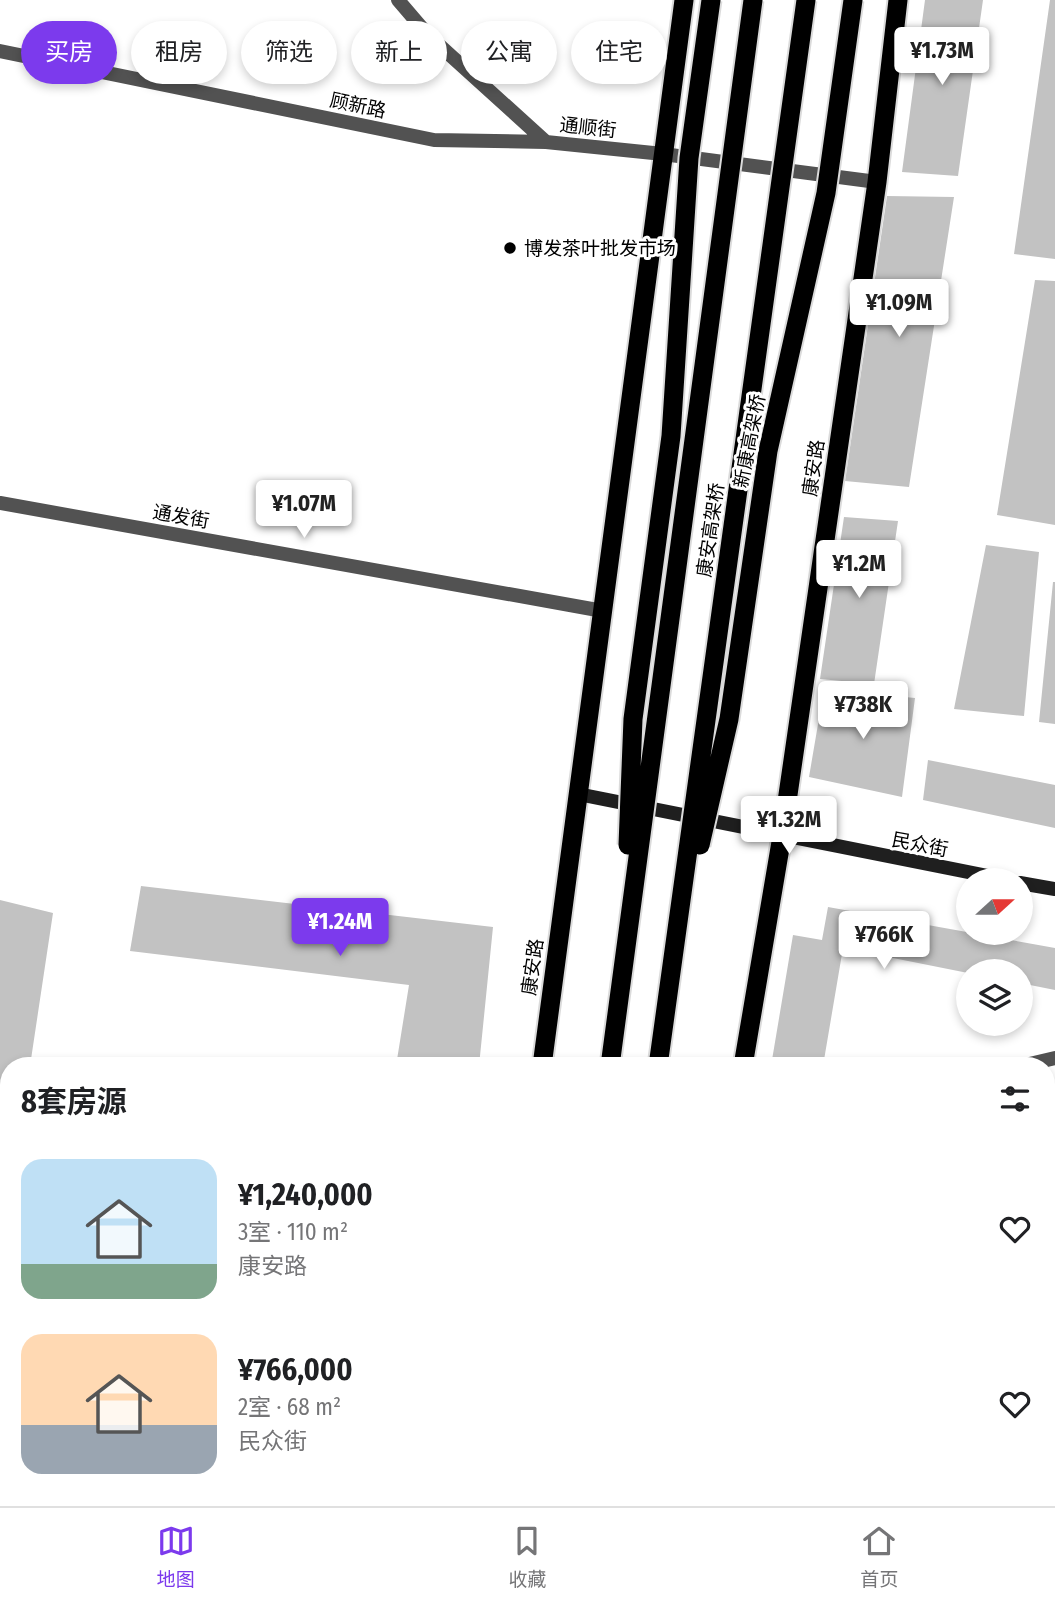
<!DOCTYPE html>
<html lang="zh">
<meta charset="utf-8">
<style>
:root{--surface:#fff;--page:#f6f6f6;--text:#202124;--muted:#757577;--line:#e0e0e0;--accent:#7c3aed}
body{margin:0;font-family:"Fira Sans Condensed","Noto Sans SC",sans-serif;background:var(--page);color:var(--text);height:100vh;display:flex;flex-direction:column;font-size:26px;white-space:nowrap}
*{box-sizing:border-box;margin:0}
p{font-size:23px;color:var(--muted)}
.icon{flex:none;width:38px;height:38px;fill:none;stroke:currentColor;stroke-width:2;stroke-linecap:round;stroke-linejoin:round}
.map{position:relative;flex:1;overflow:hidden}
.panel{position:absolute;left:0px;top:1057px;width:1055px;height:450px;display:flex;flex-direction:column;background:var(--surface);border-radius:28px 28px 0 0;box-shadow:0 4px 10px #0003}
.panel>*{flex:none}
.banner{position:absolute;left:21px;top:21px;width:700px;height:63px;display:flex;gap:14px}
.needle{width:46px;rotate:69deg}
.buttons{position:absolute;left:956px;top:868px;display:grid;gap:14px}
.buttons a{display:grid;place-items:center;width:77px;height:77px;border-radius:50%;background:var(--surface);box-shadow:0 4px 10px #0003;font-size:35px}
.price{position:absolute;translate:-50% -60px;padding:0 16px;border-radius:7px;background:#fff;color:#222;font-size:23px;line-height:46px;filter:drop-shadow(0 2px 4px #0008)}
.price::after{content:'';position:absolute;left:50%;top:42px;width:21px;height:16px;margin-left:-10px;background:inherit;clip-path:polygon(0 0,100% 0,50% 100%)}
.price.on{background:var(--accent);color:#fff}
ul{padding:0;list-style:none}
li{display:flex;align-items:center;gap:21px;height:175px;padding:0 21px}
li span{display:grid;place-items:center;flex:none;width:196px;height:140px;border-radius:21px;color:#555}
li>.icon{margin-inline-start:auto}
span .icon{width:84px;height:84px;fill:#fffc;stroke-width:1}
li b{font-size:30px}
h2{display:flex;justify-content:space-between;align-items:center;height:84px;padding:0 21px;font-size:30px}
.tag{padding:0 24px;border-radius:32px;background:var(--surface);box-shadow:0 4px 10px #0003;font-size:24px;line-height:63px}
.tag.on{background:var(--accent);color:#fff}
.tabs{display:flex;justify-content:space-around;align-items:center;height:98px;border-top:2px solid var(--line);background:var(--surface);font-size:19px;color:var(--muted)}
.tabs a{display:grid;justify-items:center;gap:4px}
.tabs .on{color:var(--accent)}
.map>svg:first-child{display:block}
.building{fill:#c2c2c2}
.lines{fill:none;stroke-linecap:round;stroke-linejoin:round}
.trunk-casing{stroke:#dbdbdb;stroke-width:23}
.minor{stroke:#525252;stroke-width:14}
.tertiary{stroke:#525252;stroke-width:14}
.secondary{stroke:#1f1f1f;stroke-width:14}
.trunk{stroke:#000;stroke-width:19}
.trunk-bridge-casing{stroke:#dbdbdb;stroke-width:23;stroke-linecap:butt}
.trunk-bridge{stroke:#000;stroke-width:19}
.poi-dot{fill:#000;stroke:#fff;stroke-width:2.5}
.labels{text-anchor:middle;stroke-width:6;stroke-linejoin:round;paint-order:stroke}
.street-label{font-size:19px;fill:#000;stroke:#fff}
.poi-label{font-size:19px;fill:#000;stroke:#fff;text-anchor:start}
</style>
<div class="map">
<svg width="1055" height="1506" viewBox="0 0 1055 1506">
<rect width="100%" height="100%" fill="#fff"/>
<path class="building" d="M 925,0 L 983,0 L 958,176 L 902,172 Z
M 1050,0 L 1055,0 L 1055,259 L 1014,254 Z
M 887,196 L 954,197 L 909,487 L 845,481 Z
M 1035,280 L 1055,281 L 1055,525 L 997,515 Z
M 844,517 L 898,521 L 874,684 L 820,679 Z
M 986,545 L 1039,552 L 1024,716 L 954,709 Z
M 1053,582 L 1055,582 L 1055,724 L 1039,722 Z
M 824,689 L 915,698 L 902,797 L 809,777 Z
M 928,760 L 1055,785 L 1055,828 L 923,800 Z
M 141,886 L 493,927 L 479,1066 L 396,1066 L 409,985 L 130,951 Z
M 0,900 L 53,913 L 30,1066 L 9,1066 L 9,1109 L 0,1108 Z
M 828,907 L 1055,948 L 1055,990 L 1020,983 L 1020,971 L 968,973 L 843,948 L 823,1066 L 771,1066 L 793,935 L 822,940 Z
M 1055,1130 L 1055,1201 L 1046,1204 L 1046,1133 Z
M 0,1287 L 9,1288 L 9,1406 L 0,1405 Z
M 712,1498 L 762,1498 L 761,1506 L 711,1506 Z
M 950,1498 L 1029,1498 L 1028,1506 L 948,1506 Z"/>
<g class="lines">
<g class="trunk-casing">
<path id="trunk" d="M 542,1066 L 684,0
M 743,1066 L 782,836 L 877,182 L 898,0
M 484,1506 L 485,1498
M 549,1506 L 550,1498
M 597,1506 L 598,1498
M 674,1506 L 675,1498"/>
</g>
<path class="minor" d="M 0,503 L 603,611
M 1021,1066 L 1055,1058"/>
<path class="tertiary" d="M 398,0 L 428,35 L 546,142 L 663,154 L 877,182
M 0,51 L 434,140 L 546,142
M 0,1190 L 9,1192"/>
<path class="secondary" d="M 578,794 L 1008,880
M 1020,883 L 1055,889"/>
<use href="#trunk" class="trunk"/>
<g class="trunk-bridge-casing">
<path id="trunk-bridge" d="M 628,845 L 633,719 L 671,436 L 689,158 L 711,0
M 700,845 L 729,719 L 768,451 L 826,193 L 853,0
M 610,1066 L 753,0
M 658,1066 L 806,0"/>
</g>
<use href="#trunk-bridge" class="trunk-bridge"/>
</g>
<circle class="poi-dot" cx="510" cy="248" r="7"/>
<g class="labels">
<g class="street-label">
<text transform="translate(358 105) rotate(12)" y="7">顾新路</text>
<text transform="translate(588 127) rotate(6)" y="7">通顺街</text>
<text transform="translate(749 441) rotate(-79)" y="7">新康高架桥</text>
<text transform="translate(813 468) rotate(-82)" y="7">康安路</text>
<text transform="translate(181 516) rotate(10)" y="7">通发街</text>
<text transform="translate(710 530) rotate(-82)" y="7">康安高架桥</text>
<text transform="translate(920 844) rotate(11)" y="7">民众街</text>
<text transform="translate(532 967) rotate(-82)" y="7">康安路</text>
</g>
<g class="poi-label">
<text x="524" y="255">博发茶叶批发市场</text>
</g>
</g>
</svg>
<div class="buttons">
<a><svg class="needle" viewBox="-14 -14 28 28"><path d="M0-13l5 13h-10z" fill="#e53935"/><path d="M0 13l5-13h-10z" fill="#757577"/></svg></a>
<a><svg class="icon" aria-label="layers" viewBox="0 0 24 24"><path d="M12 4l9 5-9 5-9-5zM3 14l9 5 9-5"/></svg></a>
</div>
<b class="price" style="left:942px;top:87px">¥1.73M</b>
<b class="price" style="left:899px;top:339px">¥1.09M</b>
<b class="price" style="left:304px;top:540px">¥1.07M</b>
<b class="price" style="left:859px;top:600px">¥1.2M</b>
<b class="price" style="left:863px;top:741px">¥738K</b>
<b class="price" style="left:789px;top:856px">¥1.32M</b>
<b class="price on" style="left:340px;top:958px">¥1.24M</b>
<b class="price" style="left:884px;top:971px">¥766K</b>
<div class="banner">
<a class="tag on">买房</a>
<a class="tag">租房</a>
<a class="tag">筛选</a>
<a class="tag">新上</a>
<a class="tag">公寓</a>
<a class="tag">住宅</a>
</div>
<section class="panel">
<h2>8套房源<svg class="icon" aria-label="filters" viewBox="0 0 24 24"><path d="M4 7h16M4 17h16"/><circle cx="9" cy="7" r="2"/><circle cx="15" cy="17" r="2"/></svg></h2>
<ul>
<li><span style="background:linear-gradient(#bfe0f5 75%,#7fa58c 0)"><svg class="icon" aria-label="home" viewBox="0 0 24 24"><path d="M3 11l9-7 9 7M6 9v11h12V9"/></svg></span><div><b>¥1,240,000</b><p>3室 · 110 m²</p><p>康安路</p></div><svg class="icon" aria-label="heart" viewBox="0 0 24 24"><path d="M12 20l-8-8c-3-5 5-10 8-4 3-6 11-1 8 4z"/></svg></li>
<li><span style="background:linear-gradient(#ffd9b3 65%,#9aa5b1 0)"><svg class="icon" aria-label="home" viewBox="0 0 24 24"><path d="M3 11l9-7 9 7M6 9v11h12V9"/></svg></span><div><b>¥766,000</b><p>2室 · 68 m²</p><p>民众街</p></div><svg class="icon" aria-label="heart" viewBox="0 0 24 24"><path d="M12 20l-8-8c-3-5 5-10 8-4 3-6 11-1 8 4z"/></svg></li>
</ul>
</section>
</div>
<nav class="tabs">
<a class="on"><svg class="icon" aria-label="map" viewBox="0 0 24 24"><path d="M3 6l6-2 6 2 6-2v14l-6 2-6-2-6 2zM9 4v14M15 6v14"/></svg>地图</a>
<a><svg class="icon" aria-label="saved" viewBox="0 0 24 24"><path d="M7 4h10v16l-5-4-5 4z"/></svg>收藏</a>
<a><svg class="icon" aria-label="home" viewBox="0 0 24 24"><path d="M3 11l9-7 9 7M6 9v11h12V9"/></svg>首页</a>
</nav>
